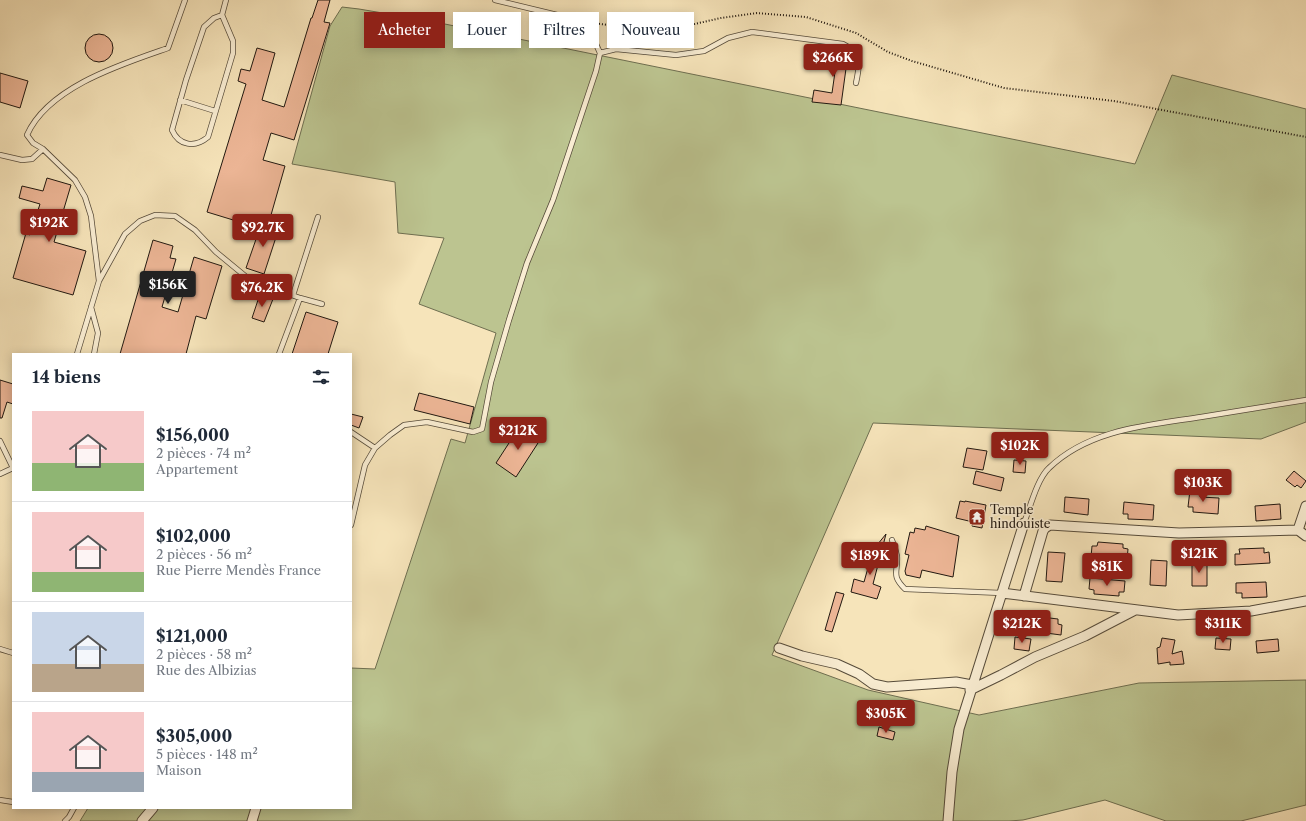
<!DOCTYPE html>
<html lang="fr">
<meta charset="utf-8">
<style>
:root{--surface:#fff;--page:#f6f6f7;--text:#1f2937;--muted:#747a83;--line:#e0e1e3;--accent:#8f2418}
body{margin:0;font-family:"Libre Caslon Text",serif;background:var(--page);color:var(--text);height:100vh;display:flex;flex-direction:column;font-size:15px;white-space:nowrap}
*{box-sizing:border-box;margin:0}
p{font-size:13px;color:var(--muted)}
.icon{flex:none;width:22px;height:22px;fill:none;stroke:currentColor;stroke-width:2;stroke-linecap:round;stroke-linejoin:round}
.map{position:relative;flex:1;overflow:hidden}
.side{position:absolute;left:12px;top:353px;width:340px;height:456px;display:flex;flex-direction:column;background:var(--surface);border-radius:0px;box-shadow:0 2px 10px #0003}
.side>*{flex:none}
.banner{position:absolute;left:364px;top:12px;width:380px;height:36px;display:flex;gap:8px}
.price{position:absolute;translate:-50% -34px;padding:0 9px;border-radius:4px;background:var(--accent);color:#fff;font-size:13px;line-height:26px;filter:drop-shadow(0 1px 2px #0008)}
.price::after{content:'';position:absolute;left:50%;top:24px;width:12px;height:9px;margin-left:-6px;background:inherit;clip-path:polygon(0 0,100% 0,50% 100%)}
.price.on{background:#222;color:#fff}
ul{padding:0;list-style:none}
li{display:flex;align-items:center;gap:12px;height:100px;padding:0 20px}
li+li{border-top:1px solid var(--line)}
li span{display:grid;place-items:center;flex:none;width:112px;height:80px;border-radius:0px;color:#555}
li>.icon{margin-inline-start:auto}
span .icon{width:48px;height:48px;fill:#fffc;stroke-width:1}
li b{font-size:17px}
h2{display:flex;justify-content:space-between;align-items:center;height:48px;padding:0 20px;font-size:17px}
.tag{padding:0 14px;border-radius:0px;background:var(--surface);box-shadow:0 2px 10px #0003;font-size:14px;line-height:36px}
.tag.on{background:var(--accent);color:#fff}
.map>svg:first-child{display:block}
.green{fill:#bcc490;stroke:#6e6e50}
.building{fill:#ecb595;stroke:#211810}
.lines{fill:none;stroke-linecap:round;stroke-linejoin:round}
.service-casing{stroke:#564b3a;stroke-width:6}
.minor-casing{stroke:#564b3a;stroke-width:11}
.path{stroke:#211810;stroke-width:2;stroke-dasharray:1 2;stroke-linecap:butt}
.service{stroke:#f9edd2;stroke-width:4.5}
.minor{stroke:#f9edd2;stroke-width:9}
.labels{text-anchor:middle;stroke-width:3;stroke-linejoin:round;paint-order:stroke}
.poi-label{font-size:12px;fill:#211810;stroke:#f9edd2;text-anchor:start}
</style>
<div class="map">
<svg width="1306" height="821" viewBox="0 0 1306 821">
<rect width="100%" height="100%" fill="#f6e4ba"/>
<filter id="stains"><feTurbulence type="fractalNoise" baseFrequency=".005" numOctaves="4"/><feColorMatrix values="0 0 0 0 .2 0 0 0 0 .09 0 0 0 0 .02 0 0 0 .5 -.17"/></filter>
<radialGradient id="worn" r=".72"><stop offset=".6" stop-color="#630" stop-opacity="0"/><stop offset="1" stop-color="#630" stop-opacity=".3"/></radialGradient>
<path class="green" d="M 342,7 L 359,9 L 430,21 L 1135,164 L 1172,75 L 1306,109 L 1306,422 L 1261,439 L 873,423 L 772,655 L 868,690 L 979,715 L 1139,683 L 1306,680 L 1306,805 L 1241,821 L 1166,821 L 1105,800 L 1023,820 L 1009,821 L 80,821 L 88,808 L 351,808 L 351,668 L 375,669 L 451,439 L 465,443 L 496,333 L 419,304 L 444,238 L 398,233 L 395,182 L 292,164 L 330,26 Z"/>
<path class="building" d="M 318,0 L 330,0 L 324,22 L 330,23 L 294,140 L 271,133 L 263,160 L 285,166 L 269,222 L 246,215 L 243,223 L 207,212 L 246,84 L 238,81 L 241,69 L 250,71 L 257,48 L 275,53 L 262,100 L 284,107 L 311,18 L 312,18 Z
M85 48a14 14 0 1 1 28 0a14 14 0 1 1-28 0Z
M 819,49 L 848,54 L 841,105 L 812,102 L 814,90 L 832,93 L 836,65 L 818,61 Z
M 0,73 L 28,81 L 20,108 L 0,102 Z
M 47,178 L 71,185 L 54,242 L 86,251 L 73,295 L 13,278 L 26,233 L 30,235 L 40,204 L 19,198 L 22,186 L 43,191 Z
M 262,222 L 279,228 L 264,274 L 246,268 Z
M 153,240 L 173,246 L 170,258 L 176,259 L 162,307 L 178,312 L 194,257 L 222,266 L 206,319 L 196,316 L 186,354 L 120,354 Z
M 260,294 L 273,299 L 264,322 L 252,318 Z
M 306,312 L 338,322 L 328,354 L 292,354 Z
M 0,380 L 13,384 L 13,404 L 7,402 L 2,418 L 0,418 Z
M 419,393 L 474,407 L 470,424 L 414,410 Z
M 351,414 L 363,417 L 359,428 L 351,425 Z
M 522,423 L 532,429 L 528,436 L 538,443 L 516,477 L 496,463 Z
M 967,448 L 987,451 L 983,470 L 963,467 Z
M 1014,460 L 1026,461 L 1025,473 L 1013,472 Z
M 976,471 L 1004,478 L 1001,491 L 973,484 Z
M 1294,471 L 1306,481 L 1301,488 L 1297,485 L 1295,487 L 1286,480 Z
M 1190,490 L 1201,490 L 1200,497 L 1219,498 L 1218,514 L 1193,512 L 1193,507 L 1188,507 Z
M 1065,497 L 1089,499 L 1088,515 L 1064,512 Z
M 960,501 L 965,502 L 965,501 L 986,505 L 982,528 L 972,526 L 973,522 L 956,518 Z
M 1124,502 L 1154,505 L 1153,520 L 1128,519 L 1128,514 L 1123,514 Z
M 1280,504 L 1281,519 L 1256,521 L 1255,506 Z
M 926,526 L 959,536 L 953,577 L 922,570 L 920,578 L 906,575 L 905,571 L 909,555 L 905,554 L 910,532 L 914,533 L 915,528 L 925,530 Z
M 886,534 L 873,584 L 881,587 L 877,599 L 851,592 L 854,579 L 864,582 L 873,550 Z
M 1098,542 L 1123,544 L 1123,548 L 1128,549 L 1127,560 L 1091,557 L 1092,546 L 1097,546 Z
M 1264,548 L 1264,553 L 1269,552 L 1270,563 L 1235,565 L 1235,554 L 1240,554 L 1239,549 Z
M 1048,552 L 1065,553 L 1062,582 L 1046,581 Z
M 1151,560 L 1167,561 L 1166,586 L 1150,585 Z
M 1192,561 L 1207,562 L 1207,586 L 1192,586 Z
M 1090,578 L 1125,581 L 1124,592 L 1119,592 L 1119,596 L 1094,594 L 1094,590 L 1089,589 Z
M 1266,582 L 1267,597 L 1242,598 L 1242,593 L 1236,593 L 1236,583 Z
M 836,592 L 844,594 L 832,632 L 825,630 Z
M 1033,616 L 1058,619 L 1058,624 L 1062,625 L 1061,635 L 1031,631 Z
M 1015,637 L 1031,639 L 1029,651 L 1014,649 Z
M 1162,638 L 1175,640 L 1172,654 L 1182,651 L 1184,664 L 1170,665 L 1170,662 L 1158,664 L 1157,648 L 1160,647 Z
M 1216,638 L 1231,639 L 1230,650 L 1215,649 Z
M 1278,639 L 1279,651 L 1257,653 L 1256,641 Z
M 879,727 L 895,732 L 893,740 L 877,736 Z"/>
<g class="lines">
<g class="service-casing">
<path id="service" d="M 222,15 L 233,41 L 233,53 L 208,137 C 195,148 179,146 172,130 L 186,80 L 204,27 L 214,18 L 222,15 L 226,0
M 600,53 L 616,49 L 676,55 L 704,51 L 728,38 L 752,32 L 843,44 C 862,53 860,65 856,83
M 180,100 L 215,111
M 0,155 L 22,160 L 32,159 L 43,149
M 99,281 L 125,234 L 140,221 L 155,215 L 175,216 L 195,230 L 216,252 L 250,280 L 300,298 L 322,304
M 293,295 L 318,217
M 91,307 L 98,333 L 94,354
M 77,354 L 99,281 L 91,216 L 85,197 L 75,180 L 43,149 L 33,143 L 27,135 C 48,87 122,64 168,48 L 185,0
M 279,354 L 300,298
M 351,432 L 375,448
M 0,441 L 13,468
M 0,474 L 13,468
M 1024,523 C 1030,508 1037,479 1049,468 C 1089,429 1149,425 1201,417 C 1236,411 1271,406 1306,400
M 351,525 L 365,465 L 375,448 L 390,435 L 404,425 L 427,422 L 473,432 L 482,429 L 491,382 L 509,320 L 527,263 L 553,200 L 596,71 L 600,53 L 592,35 L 582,21 L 495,0
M 892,540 C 894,545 896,551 897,556 C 898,573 891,575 905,589 L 1002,593
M 0,649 L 13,653
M 0,800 L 13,802
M 65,821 L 69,817 L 74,808"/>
</g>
<g class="minor-casing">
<path id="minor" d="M 1306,506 L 1298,530 L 1306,536
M 1002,593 L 1178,615 L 1251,611 L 1306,601
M 1024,596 L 1043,531 L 1045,528 L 1050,525 L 1179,533 L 1298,530
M 779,648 L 802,656 L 837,664 L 859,674 L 873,684 L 887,687 L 956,682 L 972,685
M 970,690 L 1001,675 L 1035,657 L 1085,636 L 1135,610
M 142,821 L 153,808
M 252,821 L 256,808
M 948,821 L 952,772 L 959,729 L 1024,523"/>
</g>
<path class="path" d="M 593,23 L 646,30 L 677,28 L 721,18 L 757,13 L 806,17 L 856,33 L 888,52 L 912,61 L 1004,88 L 1114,101 L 1306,137"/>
<use href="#service" class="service"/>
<use href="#minor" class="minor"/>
</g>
<defs>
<g id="temple-square" transform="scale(0.9)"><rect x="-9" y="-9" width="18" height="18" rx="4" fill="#8f2418" stroke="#f9edd2"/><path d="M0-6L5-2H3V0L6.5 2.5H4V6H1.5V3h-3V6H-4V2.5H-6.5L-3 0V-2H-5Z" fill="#fff"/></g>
</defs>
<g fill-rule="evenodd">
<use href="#temple-square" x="977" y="517"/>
</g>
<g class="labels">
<g class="poi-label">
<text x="990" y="514">Temple<tspan x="990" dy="14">hindouiste</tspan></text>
</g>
</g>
<rect width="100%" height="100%" filter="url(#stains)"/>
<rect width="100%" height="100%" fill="url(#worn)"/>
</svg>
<b class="price" style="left:833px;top:78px">$266K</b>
<b class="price" style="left:49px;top:243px">$192K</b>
<b class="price" style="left:263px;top:248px">$92.7K</b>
<b class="price on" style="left:168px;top:305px">$156K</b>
<b class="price" style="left:262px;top:308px">$76.2K</b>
<b class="price" style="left:518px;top:451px">$212K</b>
<b class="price" style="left:1020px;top:466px">$102K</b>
<b class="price" style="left:1203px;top:503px">$103K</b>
<b class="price" style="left:1199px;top:574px">$121K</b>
<b class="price" style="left:870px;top:576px">$189K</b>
<b class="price" style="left:1107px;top:587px">$81K</b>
<b class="price" style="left:1022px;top:644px">$212K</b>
<b class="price" style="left:1223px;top:644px">$311K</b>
<b class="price" style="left:886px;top:734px">$305K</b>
<div class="banner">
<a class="tag on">Acheter</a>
<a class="tag">Louer</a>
<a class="tag">Filtres</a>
<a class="tag">Nouveau</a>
</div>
<section class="side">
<h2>14 biens<svg class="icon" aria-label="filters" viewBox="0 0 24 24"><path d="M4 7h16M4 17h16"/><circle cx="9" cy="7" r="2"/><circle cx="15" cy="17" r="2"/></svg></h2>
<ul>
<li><span style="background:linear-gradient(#f6c9c9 65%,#8fb573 0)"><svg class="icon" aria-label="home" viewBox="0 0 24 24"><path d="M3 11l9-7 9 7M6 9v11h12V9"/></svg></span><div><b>$156,000</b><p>2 pièces · 74 m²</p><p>Appartement</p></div></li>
<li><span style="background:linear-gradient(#f6c9c9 75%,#8fb573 0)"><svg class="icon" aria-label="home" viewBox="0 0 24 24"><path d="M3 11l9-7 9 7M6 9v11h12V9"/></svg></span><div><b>$102,000</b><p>2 pièces · 56 m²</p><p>Rue Pierre Mendès France</p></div></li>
<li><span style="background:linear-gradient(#c9d6e8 65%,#b9a48a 0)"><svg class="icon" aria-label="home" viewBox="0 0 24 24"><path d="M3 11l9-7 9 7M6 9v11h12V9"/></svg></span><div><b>$121,000</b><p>2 pièces · 58 m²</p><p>Rue des Albizias</p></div></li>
<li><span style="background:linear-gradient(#f6c9c9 75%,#9aa5b1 0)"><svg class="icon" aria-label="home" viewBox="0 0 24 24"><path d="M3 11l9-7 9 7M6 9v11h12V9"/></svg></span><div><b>$305,000</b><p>5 pièces · 148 m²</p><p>Maison</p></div></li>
</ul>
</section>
</div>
